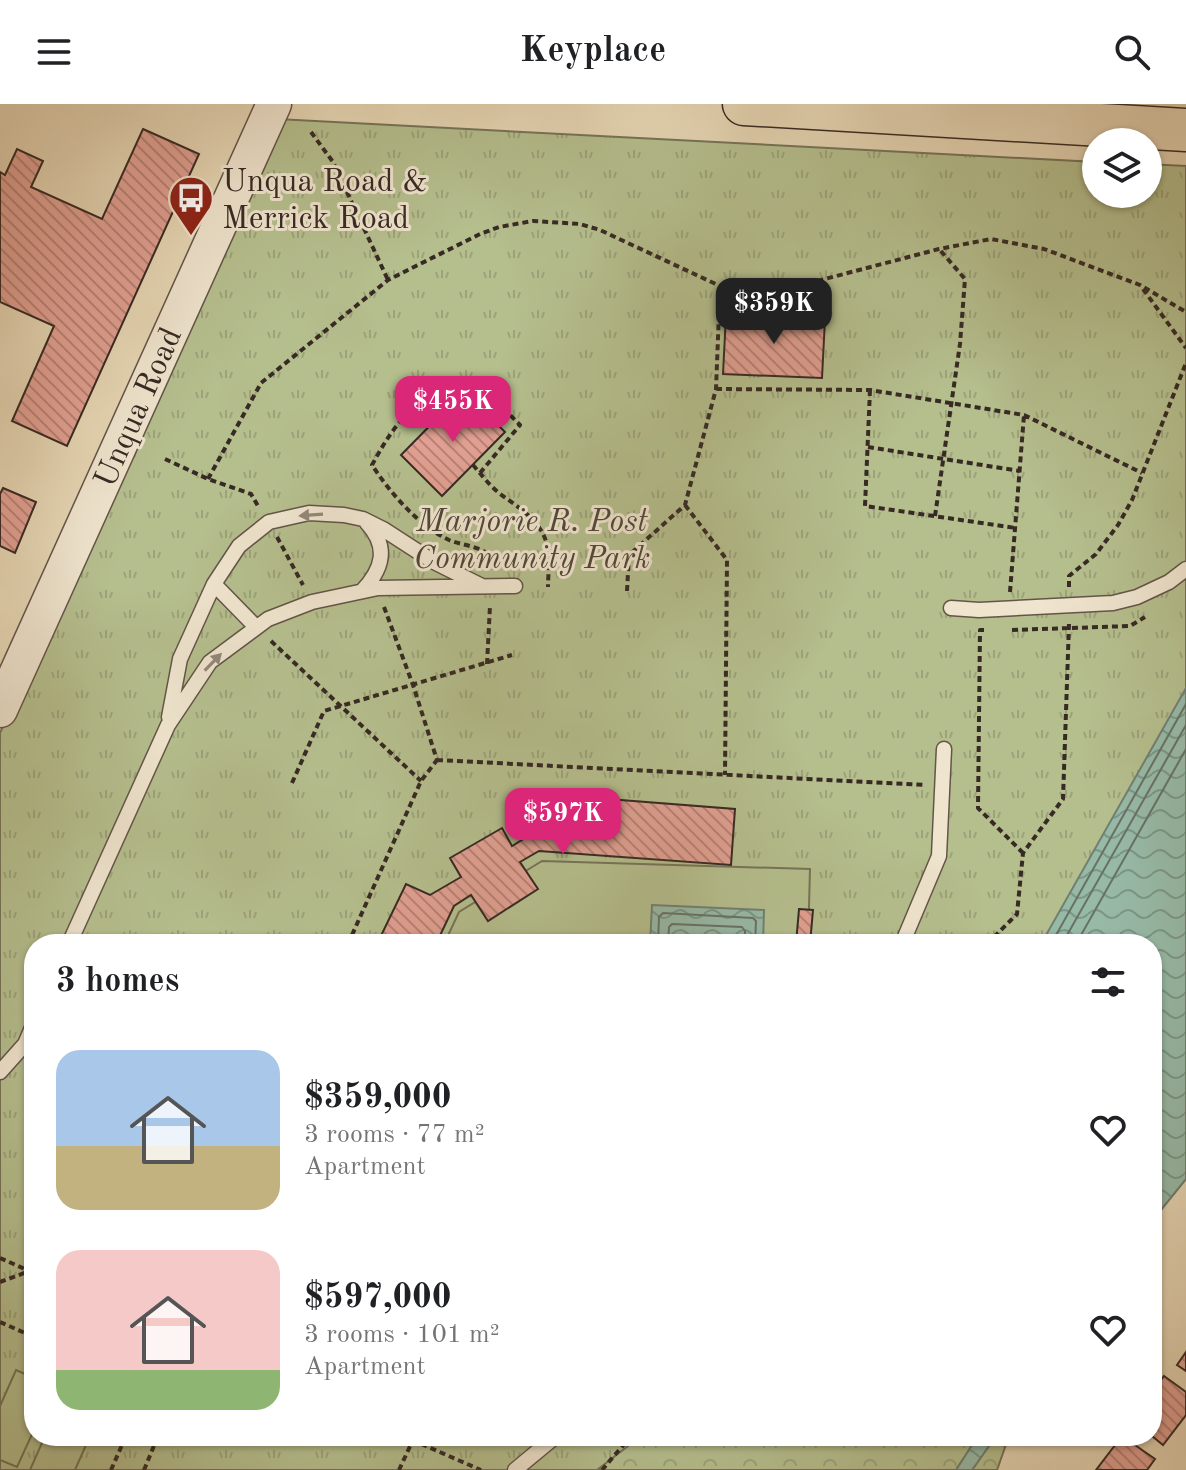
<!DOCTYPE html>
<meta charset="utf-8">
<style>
:root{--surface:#fff;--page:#f2f2f2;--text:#202124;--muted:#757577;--accent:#db2777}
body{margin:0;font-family:"Old Standard TT",serif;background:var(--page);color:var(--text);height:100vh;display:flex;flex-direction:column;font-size:30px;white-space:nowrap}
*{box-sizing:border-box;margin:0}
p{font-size:26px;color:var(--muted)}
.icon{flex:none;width:44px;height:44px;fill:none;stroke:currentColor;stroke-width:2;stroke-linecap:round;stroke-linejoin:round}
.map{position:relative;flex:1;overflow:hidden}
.drawer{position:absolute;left:24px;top:830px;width:1138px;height:512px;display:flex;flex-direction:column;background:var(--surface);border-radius:32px;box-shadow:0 2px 6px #0004}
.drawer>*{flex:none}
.buttons{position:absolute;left:1082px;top:24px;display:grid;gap:16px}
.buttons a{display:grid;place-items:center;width:80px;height:80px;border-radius:50%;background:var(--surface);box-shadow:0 2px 6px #0004;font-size:40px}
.price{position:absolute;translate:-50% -68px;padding:0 18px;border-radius:16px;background:var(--accent);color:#fff;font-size:26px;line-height:52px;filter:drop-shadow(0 2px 4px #0008)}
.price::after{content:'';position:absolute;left:50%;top:48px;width:24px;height:18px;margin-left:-12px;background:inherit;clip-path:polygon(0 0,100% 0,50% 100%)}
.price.on{background:#222;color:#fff}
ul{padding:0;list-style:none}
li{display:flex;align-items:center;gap:24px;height:200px;padding:0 32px}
li span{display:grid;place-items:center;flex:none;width:224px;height:160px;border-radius:24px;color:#555}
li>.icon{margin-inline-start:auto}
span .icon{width:96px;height:96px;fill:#fffc;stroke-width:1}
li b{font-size:34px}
h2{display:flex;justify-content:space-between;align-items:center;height:96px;padding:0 32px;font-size:34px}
header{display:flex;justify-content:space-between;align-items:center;height:104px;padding:0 32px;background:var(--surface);font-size:36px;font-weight:700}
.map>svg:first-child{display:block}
.grass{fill:url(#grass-tufts);stroke:#767458;stroke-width:2}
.forest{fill:url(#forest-crowns);stroke:#767458;stroke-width:2}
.pitch{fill:#b5be8d;stroke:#767458;stroke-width:2}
.water{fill:url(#water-waves);stroke:#718073;stroke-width:2}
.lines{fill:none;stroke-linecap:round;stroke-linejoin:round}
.shore{stroke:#677266;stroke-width:2}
.building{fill:url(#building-back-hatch);stroke:#372a24;stroke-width:2}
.service-casing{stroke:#635548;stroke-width:17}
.tertiary-casing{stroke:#635548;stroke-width:37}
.primary-casing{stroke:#372a24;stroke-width:45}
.path{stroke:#372a24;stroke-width:4;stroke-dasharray:6 4;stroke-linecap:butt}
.service{stroke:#efe4ce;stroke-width:14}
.tertiary{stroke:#efe4ce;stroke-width:34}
.primary{stroke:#e6d6b4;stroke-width:42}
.oneway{fill:#938779}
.labels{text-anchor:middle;stroke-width:6;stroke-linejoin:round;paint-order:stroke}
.poi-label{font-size:32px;fill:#372a24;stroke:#efe4ce;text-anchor:start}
.street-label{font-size:32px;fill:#372a24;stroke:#efe4ce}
.park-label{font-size:32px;font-style:italic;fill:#504839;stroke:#efe4ce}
</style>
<header><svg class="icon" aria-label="menu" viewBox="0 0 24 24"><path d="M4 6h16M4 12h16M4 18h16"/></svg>Keyplace<svg class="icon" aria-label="search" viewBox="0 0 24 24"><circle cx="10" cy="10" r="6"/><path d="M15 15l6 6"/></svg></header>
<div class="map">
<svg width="1186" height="1366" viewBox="0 0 1186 1366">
<defs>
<pattern id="grass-tufts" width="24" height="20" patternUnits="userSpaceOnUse" patternTransform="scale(2)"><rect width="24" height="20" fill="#b5be8d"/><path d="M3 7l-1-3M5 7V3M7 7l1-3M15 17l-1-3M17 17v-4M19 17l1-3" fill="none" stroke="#9ca37a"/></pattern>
<pattern id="forest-crowns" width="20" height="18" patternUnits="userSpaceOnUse" patternTransform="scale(2)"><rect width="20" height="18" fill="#b5be8d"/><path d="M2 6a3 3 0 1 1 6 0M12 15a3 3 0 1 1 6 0" fill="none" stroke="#9ca37a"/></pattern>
<pattern id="water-waves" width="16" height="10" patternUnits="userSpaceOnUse" patternTransform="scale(2)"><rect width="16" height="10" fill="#97baa7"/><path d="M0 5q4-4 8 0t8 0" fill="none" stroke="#7c9788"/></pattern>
<pattern id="building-back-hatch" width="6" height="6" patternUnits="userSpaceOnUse" patternTransform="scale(2)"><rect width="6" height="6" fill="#e1a092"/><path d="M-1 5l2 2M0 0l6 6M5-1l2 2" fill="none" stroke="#b78377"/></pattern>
</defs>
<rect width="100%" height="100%" fill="#e6d6b4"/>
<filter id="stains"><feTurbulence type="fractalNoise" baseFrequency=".0025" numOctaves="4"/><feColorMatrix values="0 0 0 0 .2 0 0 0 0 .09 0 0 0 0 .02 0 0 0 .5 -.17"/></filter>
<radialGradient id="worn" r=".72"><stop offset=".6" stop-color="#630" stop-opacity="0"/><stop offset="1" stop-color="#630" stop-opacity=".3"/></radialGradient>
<path class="grass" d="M 277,15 L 1096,58 L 1096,90 L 1148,90 L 1148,60 L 1186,62 L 1186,1075 L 1152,1117 L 1152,840 L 34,840 L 34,1332 L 998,1332 L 976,1366 L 0,1366 L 0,629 Z"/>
<path class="forest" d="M 641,1332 L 978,1332 L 956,1366 L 597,1366 Z
M 996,1332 L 1009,1332 L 997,1366 L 972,1366 Z"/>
<path class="pitch" d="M 542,757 L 810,765 L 808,840 L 444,840 L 459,808 Z
M 16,1266 L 34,1274 L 34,1326 L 17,1363 L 0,1356 L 0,1302 Z
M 45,1332 L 90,1332 L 75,1366 L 30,1366 Z"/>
<path class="water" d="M 1186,584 L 1186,1075 L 1152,1117 L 1152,840 L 1041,840 Z
M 652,801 L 764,806 L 763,840 L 650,840 Z
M 978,1332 L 996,1332 L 972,1366 L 956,1366 Z"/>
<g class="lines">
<path class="shore" d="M 658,840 L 659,813 L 663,809 L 753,814 L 756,817 L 755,840
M 668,840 L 669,823 L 672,820 L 742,823 L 745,827 L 745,840
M 1051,840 L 1186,600
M 1062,840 L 1186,621
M 1076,840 L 1186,645"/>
</g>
<path class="building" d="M 143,25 L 199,50 L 67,342 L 12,317 L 54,222 L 0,198 L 0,68 L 5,71 L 17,45 L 43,57 L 31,83 L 102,115 Z
M 726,211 L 825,215 L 822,274 L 723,270 Z
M 464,287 L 505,328 L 442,392 L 401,351 Z
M 3,384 L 36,398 L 15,449 L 0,442 L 0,390 Z
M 544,690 L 735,705 L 731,761 L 539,747 L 520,758 L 538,785 L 488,817 L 471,791 L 454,802 L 436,840 L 377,840 L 406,780 L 430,791 L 461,773 L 450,754 L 502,724 L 512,742 L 541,724 Z
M 799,805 L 813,806 L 810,840 L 796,840 Z
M 1186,1248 L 1186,1267 L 1177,1261 Z
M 1164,1272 L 1186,1288 L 1186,1311 L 1163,1341 L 1152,1332 L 1152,1288 Z
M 1122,1332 L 1155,1355 L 1147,1366 L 1096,1366 Z"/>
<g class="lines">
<g class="service-casing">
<path id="service" d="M 214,480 L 256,523
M 362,487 C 383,465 389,443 367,419
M 951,504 L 979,506 L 1113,499 L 1137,493 L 1169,478 L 1186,465
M 169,613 L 180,555 L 214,480 L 239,442 L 269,418 L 309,409 L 344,411 L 363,415 L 383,425 L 434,458 L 480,481
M 69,840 L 168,621 L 210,558 L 268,515 L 312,498 L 378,484 L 515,482
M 902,840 L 939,752 L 944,645
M 0,968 L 25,940 L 34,919
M 515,1366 L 556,1332"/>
</g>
<g class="tertiary-casing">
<path id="tertiary" d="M 0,606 L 274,0"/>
</g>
<g class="primary-casing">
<path id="primary" d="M 744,0 L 1186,26"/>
</g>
<path class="path" d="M 311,28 L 333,58 L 388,176
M 1143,185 L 1186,244
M 716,285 L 870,286 L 1024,311 L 1142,369
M 870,286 L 865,402 L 1016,424
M 868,343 L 1020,367
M 165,355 L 208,375 L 251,390 L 258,402
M 473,361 C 481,370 489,381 499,389 C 520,405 543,417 548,445 C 550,457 548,471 548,483
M 480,369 L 520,321 L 479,280 L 447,278 C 435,288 423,297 411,307 C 394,321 382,343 372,361 C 391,390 418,421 449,436 C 464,442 484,442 494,456 L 494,466
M 208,375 L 261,279 L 388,176 L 480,130 L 499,123 L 533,117 L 580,120 L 600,126 L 720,182 L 783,186 L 939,145 L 991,135 L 1044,145 L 1140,181 L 1186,208
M 685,401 L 727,456 L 725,671
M 935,412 L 960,240 L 965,175 L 940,146
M 277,433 L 303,481
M 1069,483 L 1069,472 L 1096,450 L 1118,421 L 1132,396 L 1186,259
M 627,487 L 629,451 L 685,401 L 716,285 L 720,182
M 1010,488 L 1024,311
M 384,503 L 413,581 L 437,656
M 984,526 L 980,526 L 978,704 L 1023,749
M 1012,526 L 1130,522 L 1145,513
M 271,537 L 421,677
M 487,560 L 490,502
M 437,656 L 926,681
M 292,679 L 324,607 L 512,551
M 348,840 L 421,677 L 437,656
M 987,840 L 1017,810 L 1023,749 L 1063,695 L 1069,520
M 0,1154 L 34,1169
M 0,1178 L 27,1168
M 0,1218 L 34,1233
M 403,1332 L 481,1366
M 111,1366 L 126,1332
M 144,1366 L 158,1332
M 399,1366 L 413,1336
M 602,1366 L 631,1332"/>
<use href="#service" class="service"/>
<use href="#tertiary" class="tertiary"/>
<use href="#primary" class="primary"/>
</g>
<defs><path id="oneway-solid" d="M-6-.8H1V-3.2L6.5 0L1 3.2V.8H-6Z" transform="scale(2)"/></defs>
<g class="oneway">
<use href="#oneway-solid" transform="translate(311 411) rotate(176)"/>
<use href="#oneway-solid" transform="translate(213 558) rotate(-46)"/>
</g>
<defs>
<g id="bus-pin" transform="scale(2.3)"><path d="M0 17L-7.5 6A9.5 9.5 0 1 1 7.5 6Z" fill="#8f2418" stroke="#efe4ce"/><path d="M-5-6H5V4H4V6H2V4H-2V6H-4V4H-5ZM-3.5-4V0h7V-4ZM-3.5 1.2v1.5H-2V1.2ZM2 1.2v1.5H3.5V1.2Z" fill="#fff"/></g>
</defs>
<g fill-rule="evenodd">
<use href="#bus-pin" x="191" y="94"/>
</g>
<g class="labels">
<g class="poi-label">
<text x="222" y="87">Unqua Road &amp;<tspan x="222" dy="37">Merrick Road</tspan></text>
</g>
<g class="street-label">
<text transform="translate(137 303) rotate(-66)" y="11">Unqua Road</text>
</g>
<g class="park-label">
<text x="532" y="427">Marjorie R. Post<tspan x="532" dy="37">Community Park</tspan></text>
</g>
</g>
<rect width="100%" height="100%" filter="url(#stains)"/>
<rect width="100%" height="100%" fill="url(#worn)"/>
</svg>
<div class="buttons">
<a><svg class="icon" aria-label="layers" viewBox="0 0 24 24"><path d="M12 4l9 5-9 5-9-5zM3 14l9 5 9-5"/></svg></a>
</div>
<b class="price on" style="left:774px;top:242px">$359K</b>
<b class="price" style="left:453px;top:340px">$455K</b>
<b class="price" style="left:563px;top:752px">$597K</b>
<section class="drawer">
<h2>3 homes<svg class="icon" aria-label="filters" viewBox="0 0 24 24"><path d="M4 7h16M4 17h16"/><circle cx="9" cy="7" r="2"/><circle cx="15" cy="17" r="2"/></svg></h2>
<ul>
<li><span style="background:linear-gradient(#a9c7e8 60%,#c2b280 0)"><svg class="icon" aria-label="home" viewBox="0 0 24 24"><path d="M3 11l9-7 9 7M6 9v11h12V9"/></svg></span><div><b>$359,000</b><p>3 rooms · 77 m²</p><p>Apartment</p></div><svg class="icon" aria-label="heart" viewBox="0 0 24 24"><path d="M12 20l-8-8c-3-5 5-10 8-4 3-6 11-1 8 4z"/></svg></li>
<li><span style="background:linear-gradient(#f6c9c9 75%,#8fb573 0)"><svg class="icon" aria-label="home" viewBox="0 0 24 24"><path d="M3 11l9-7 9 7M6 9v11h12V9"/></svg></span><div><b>$597,000</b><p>3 rooms · 101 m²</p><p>Apartment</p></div><svg class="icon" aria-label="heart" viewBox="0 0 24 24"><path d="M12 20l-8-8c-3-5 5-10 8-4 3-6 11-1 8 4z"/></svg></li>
</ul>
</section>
</div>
